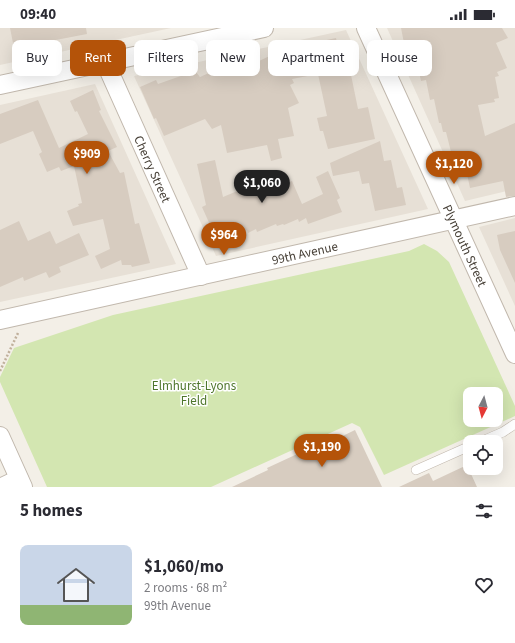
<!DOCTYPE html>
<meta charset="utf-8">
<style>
:root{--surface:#fff;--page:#f2f2f3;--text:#2b2b33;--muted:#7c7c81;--line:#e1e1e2;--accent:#b45309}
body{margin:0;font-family:"Source Sans 3",sans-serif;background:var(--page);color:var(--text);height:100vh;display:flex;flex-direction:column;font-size:15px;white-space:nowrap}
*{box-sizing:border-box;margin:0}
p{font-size:13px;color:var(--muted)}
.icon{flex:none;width:22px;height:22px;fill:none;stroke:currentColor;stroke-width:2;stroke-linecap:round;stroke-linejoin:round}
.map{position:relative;height:459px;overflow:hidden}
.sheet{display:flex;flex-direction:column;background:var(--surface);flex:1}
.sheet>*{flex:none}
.hud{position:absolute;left:12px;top:12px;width:491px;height:36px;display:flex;gap:8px}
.needle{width:26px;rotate:186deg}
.buttons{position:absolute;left:463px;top:359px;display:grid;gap:8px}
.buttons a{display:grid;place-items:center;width:40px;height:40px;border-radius:8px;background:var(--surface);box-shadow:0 4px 16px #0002;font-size:20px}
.price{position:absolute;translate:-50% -34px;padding:0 9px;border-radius:14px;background:var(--accent);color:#fff;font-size:13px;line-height:26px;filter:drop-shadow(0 1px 2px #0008)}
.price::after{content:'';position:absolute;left:50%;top:24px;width:12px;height:9px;margin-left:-6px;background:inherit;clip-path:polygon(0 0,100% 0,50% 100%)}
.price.on{background:#222;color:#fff}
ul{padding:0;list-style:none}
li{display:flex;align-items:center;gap:12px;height:100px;padding:0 20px}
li+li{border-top:1px solid var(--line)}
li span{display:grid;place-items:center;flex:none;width:112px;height:80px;border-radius:8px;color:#555}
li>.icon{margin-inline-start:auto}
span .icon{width:48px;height:48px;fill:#fffc;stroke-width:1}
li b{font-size:17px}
h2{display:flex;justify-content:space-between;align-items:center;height:48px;padding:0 20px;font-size:17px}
.tag{padding:0 14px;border-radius:8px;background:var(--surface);box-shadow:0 4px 16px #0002;font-size:14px;line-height:36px}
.tag.on{background:var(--accent);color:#fff}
.status{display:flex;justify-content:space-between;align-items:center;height:28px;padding:0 20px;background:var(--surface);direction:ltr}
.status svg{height:11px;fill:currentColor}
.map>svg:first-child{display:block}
.residential{fill:#e7e0d6}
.green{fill:#d3e6b1;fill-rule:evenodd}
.building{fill:#d7ccc0}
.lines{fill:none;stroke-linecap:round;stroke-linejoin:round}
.lane-casing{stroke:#c1b8ad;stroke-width:10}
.street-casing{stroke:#c1b8ad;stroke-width:20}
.path{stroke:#c0b09c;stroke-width:2.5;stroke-dasharray:2 2;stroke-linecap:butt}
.lane{stroke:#fff;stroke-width:9}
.street{stroke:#fff;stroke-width:18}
.labels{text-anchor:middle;stroke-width:3;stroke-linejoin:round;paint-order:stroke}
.street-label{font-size:13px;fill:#463f36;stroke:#fff}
.park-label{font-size:13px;fill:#4e762b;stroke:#fff}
</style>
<div class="status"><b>09:40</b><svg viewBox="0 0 49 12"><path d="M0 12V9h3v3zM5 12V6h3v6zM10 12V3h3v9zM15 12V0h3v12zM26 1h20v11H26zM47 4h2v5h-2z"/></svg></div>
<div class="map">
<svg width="515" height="459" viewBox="0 0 515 459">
<rect width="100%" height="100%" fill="#f3efe7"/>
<path class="residential" d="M 0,0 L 171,0 L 0,37 Z
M 387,0 L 515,0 L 515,161 L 465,173 Z
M 346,2 L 428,181 L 216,228 L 134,48 Z
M 95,56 L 176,236 L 0,274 L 0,77 Z
M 515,190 L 515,278 L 479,199 Z"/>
<path class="green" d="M 424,216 L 437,223 L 449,234 L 515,378 L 515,388 L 384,447 L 360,399 L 352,395 L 211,459 L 47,459 L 0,354 L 0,349 L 14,320 L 113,287 L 409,223 ZM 470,366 L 496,366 L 496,392 L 470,392 Z"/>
<path class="building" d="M 10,0 L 86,0 L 87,6 L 14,20 Z
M 401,0 L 502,0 L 508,10 L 496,15 L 507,40 L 497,44 L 499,48 L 495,49 L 499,70 L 494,71 L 495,74 L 478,77 L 485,108 L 515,95 L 515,168 L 506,169 L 503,153 L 470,160 L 464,132 L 457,133 L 455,123 L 451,124 L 446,104 L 443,104 L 441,95 L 439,95 L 434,71 L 430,72 L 426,52 L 421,53 L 416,30 L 410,31 L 408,24 L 406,25 Z
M 336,10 L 343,44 L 350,42 L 358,81 L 368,79 L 375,111 L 328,121 L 323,103 L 320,103 L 317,90 L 327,88 L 318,46 L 292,51 L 294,55 L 290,57 L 299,75 L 288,80 L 294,108 L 278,111 L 282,130 L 271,133 L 267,117 L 227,125 L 221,97 L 212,101 L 205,91 L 164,108 L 156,90 L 154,91 L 140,59 L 156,52 L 158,56 L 195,43 L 200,49 L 218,41 L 220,46 L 257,29 L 259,33 L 278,24 L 283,32 L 304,22 L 303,17 Z
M 93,62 L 101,82 L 99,83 L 117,119 L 108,123 L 120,145 L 124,144 L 135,196 L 139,195 L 150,235 L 132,239 L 131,237 L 122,237 L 121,232 L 101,241 L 95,228 L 110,221 L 103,191 L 73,198 L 67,183 L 79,178 L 78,176 L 82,175 L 74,138 L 61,143 L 59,139 L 47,144 L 39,126 L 42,124 L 33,103 L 0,116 L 0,86 L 38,72 L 59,120 L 88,106 L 77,83 L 75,84 L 70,73 Z
M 380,113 L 384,133 L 391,132 L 397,160 L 402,159 L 406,177 L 375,183 L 369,155 L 362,156 L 359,143 L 333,148 L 330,135 Z
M 215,132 L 223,169 L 254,156 L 276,150 L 278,159 L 292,153 L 302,176 L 323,166 L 316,149 L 328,143 L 340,170 L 337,172 L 342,184 L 308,196 L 306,190 L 299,194 L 298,191 L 284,197 L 283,196 L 277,198 L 276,196 L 257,204 L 256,201 L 248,205 L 247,202 L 243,204 L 242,202 L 219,212 L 217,207 L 215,208 L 202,179 L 206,177 L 197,136 Z
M 19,193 L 28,213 L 50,203 L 56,216 L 79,205 L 89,227 L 59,239 L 61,244 L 49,250 L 46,244 L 24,253 L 23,249 L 0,259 L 0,202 Z
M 515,203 L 515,255 L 500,222 L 497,207 Z
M 355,402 L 382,459 L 232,459 L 268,442 L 267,440 L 321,415 L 322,418 Z
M 467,437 L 477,459 L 399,459 L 429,445 L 433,453 Z"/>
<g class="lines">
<g class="lane-casing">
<path id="lane" d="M 480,414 L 503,404 L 515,396
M 416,442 L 470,418"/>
</g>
<g class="street-casing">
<g id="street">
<path id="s1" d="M 366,0 L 515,326"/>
<path id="s2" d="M 105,34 L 201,248"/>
<path d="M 0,57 L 264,0"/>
<path id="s3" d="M 0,292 L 515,178"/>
<path d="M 0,408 L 23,459"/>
<path d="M 2,459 L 19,451"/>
</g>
</g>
<path class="path" d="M 0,343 L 18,305"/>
<use href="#lane" class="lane"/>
<use href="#street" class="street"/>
</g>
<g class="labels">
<g class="street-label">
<text dy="5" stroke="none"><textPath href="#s2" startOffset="117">Cherry Street</textPath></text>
<text dy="5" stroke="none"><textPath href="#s1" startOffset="239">Plymouth Street</textPath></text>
<text dy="5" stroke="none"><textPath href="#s3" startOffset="312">99th Avenue</textPath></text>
</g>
<g class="park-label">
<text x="194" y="362">Elmhurst-Lyons<tspan x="194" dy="15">Field</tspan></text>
</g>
</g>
</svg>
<div class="buttons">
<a><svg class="needle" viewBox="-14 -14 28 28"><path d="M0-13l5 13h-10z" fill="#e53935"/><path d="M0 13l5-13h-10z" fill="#7c7c81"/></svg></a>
<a><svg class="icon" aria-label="locate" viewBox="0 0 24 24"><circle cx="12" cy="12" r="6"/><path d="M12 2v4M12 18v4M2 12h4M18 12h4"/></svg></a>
</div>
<b class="price" style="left:87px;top:147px">$909</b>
<b class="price" style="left:454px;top:157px">$1,120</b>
<b class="price on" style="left:262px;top:176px">$1,060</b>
<b class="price" style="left:224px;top:228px">$964</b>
<b class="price" style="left:322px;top:440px">$1,190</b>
<div class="hud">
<a class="tag">Buy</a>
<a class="tag on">Rent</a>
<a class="tag">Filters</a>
<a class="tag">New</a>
<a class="tag">Apartment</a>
<a class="tag">House</a>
</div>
</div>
<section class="sheet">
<h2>5 homes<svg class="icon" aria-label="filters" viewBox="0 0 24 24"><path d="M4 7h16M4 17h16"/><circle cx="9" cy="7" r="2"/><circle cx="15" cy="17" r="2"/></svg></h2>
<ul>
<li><span style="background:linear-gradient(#c9d6e8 75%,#8fb573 0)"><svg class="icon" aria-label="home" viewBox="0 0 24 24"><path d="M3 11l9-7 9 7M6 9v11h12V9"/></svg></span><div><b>$1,060/mo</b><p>2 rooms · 68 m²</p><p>99th Avenue</p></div><svg class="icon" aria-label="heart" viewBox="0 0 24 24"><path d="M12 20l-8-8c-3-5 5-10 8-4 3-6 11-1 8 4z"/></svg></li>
</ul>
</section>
